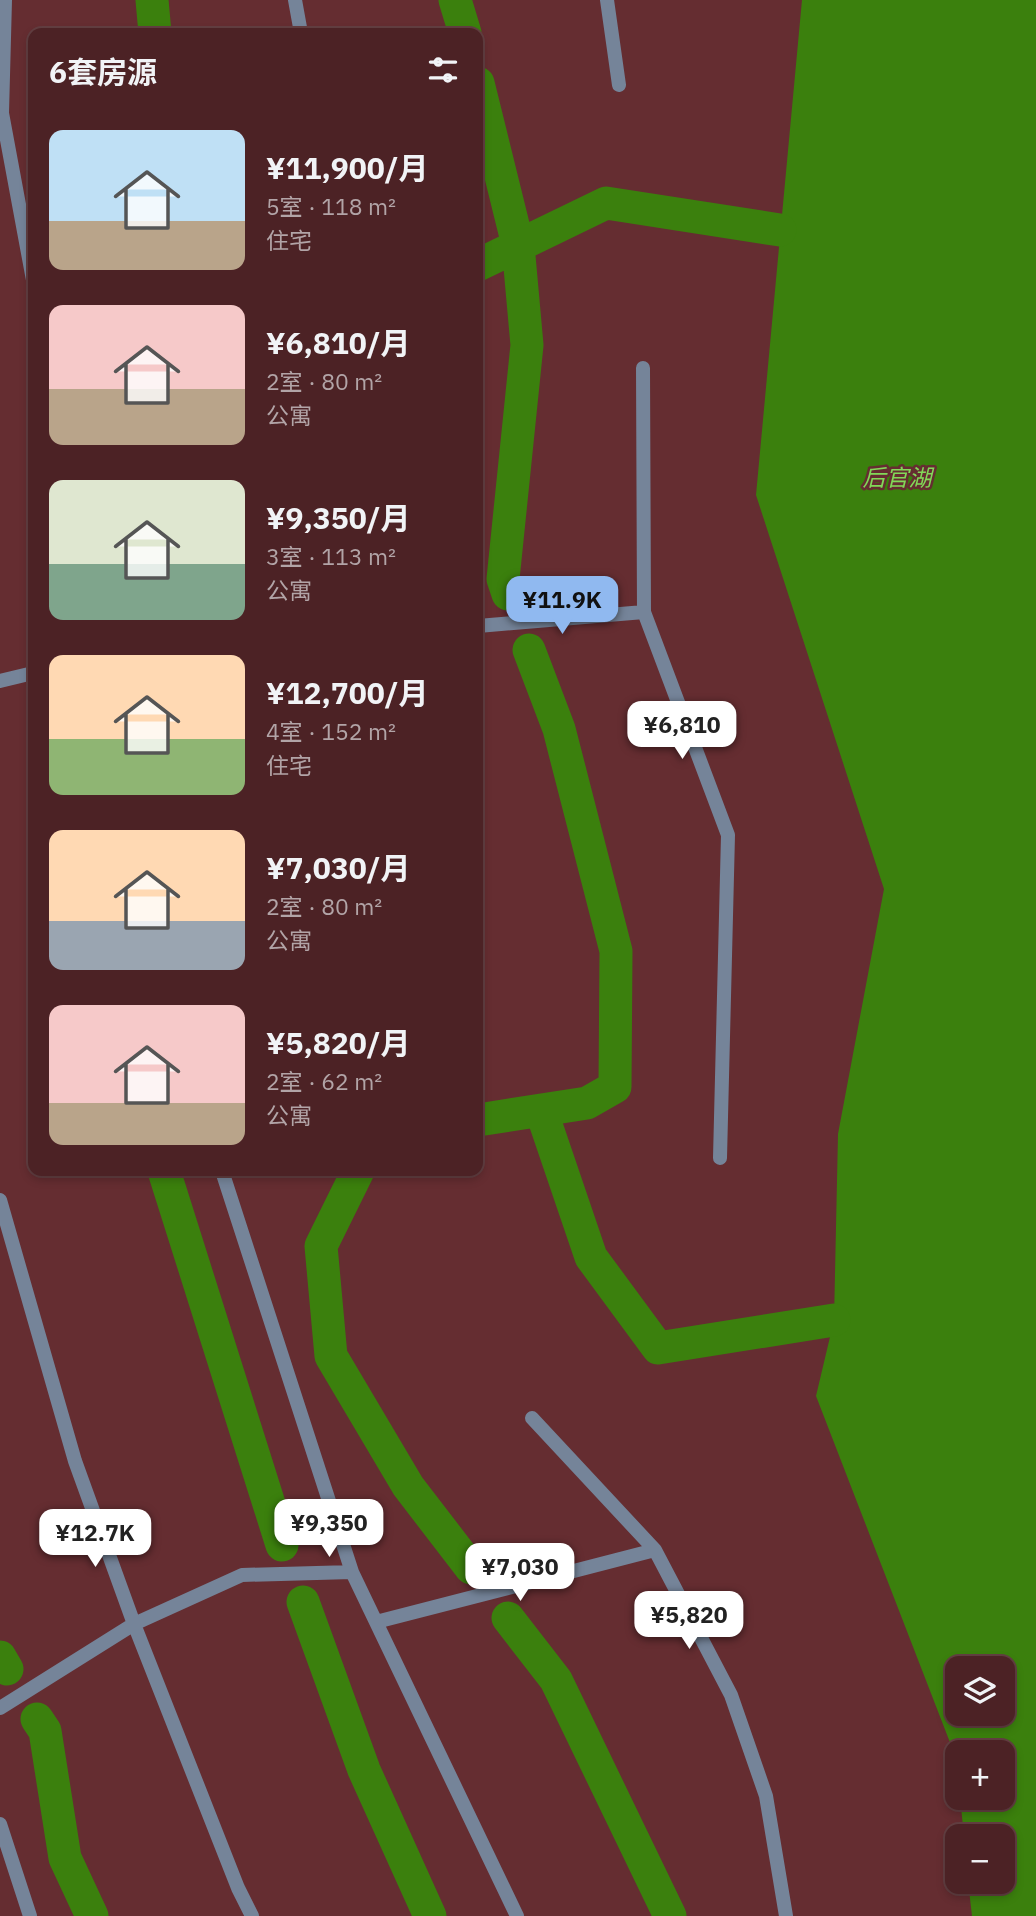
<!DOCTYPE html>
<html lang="zh">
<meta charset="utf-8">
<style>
:root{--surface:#4c2225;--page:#562f32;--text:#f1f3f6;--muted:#b2a4a7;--line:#633f42;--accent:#90b9f0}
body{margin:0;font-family:"IBM Plex Sans","Noto Sans SC",sans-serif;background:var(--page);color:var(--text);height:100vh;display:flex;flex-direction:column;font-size:26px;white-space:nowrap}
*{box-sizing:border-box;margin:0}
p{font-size:23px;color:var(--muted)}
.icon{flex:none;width:38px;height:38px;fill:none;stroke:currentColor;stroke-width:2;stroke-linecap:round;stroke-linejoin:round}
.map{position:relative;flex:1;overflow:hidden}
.panel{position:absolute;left:28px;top:28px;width:455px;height:1148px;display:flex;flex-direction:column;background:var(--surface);border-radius:14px;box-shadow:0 4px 10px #0003,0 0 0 2px var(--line)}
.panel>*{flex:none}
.tools{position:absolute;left:945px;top:1656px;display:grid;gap:14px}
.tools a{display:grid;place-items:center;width:70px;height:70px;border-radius:14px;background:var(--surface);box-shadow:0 4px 10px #0003,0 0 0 2px var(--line);font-size:35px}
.price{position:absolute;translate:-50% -60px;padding:0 16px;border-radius:14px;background:#fff;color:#222;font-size:23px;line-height:46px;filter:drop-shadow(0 2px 4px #0008)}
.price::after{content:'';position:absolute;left:50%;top:42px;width:21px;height:16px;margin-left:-10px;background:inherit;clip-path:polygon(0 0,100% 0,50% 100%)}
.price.on{background:var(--accent);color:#111}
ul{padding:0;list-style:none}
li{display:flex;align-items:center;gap:21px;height:175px;padding:0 21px}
li span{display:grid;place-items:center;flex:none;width:196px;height:140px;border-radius:14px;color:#555}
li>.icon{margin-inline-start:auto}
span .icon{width:84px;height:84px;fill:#fffc;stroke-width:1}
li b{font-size:30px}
h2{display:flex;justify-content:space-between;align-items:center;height:84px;padding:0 21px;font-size:30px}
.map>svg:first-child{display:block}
.water{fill:#3b800d;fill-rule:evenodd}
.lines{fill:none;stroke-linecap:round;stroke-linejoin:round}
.canal{stroke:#3b800d;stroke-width:33}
.minor{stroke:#758499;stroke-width:14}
.labels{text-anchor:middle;stroke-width:5;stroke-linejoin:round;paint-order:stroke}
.water-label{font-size:23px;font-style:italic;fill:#82d958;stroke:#652d31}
</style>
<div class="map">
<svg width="1036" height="1916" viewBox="0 0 1036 1916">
<rect width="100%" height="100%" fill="#652d31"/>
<path class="water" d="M 802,0 L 1036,0 L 1036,1916 L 972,1916 L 968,1881 L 1003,1881 L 1003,1836 L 964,1836 L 960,1797 L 1003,1797 L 1003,1752 L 957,1752 L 957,1774 L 956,1758 L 816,1396 L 834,1320 L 838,1134 L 884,889 L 756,495 ZM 957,1668 L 1003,1668 L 1003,1713 L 957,1713 Z"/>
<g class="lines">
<path class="canal" d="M 152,0 L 155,33
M 455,0 L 465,33
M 478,83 L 518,245 L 527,345 L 503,579 L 508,594
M 478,265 L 606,203 L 780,230
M 541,1110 L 591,1257 L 658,1348 L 834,1320
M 478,1120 L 587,1103 L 615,1087 L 616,951 L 559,729 L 529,650
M 164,1171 L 282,1545
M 358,1171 L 321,1246 L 331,1356 L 408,1486 L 471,1568
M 303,1602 L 364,1770 L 430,1916
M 508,1618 L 556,1680 L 670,1916
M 0,1657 L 7,1669
M 37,1719 L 45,1731 L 65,1858 L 92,1916"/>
<path class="minor" d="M 5,0 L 2,113 L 33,280
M 295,0 L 301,33
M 607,0 L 619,85
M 643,368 L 644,612 L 728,835 L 720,1158
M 478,626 L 644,612
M 0,681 L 33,673
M 222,1171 L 352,1572 L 517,1916
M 0,1200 L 75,1461 L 134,1624 L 238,1888 L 252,1916
M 532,1418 L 655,1550 L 731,1695 L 766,1796 L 786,1916
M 376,1622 L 655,1550
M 0,1708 L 134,1624 L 242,1575 L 352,1572
M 0,1824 L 30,1916"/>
</g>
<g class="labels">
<g class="water-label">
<text x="897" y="486">后官湖</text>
</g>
</g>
</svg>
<div class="tools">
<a><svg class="icon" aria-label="layers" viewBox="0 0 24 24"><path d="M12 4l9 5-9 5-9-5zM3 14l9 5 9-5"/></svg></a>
<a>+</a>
<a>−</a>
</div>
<b class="price on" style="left:562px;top:636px">¥11.9K</b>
<b class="price" style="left:682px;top:761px">¥6,810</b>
<b class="price" style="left:329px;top:1559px">¥9,350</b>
<b class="price" style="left:95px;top:1569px">¥12.7K</b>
<b class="price" style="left:520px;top:1603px">¥7,030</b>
<b class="price" style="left:689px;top:1651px">¥5,820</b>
<section class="panel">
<h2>6套房源<svg class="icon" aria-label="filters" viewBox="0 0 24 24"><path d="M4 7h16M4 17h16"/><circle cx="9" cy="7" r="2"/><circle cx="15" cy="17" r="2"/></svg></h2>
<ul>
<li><span style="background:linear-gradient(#bfe0f5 65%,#b9a48a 0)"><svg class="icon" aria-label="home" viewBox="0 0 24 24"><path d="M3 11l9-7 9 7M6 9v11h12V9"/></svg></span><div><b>¥11,900/月</b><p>5室 · 118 m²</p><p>住宅</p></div></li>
<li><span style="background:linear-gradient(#f6c9c9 60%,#b9a48a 0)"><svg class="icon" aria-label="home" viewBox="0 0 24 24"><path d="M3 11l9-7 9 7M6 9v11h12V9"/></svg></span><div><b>¥6,810/月</b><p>2室 · 80 m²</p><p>公寓</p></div></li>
<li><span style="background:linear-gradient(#dfe7d0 60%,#7fa58c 0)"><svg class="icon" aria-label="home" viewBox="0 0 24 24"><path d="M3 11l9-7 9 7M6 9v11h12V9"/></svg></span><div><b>¥9,350/月</b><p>3室 · 113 m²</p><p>公寓</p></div></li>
<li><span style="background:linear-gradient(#ffd9b3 60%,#8fb573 0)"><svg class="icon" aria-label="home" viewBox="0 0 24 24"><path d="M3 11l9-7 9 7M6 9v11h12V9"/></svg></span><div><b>¥12,700/月</b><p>4室 · 152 m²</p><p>住宅</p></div></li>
<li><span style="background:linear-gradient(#ffd9b3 65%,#9aa5b1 0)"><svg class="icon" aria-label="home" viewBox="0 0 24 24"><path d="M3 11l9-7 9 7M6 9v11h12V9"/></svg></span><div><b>¥7,030/月</b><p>2室 · 80 m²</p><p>公寓</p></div></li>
<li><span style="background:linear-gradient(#f6c9c9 70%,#b9a48a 0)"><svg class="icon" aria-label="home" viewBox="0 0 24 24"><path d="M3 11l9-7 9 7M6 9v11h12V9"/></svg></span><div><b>¥5,820/月</b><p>2室 · 62 m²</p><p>公寓</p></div></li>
</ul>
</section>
</div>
